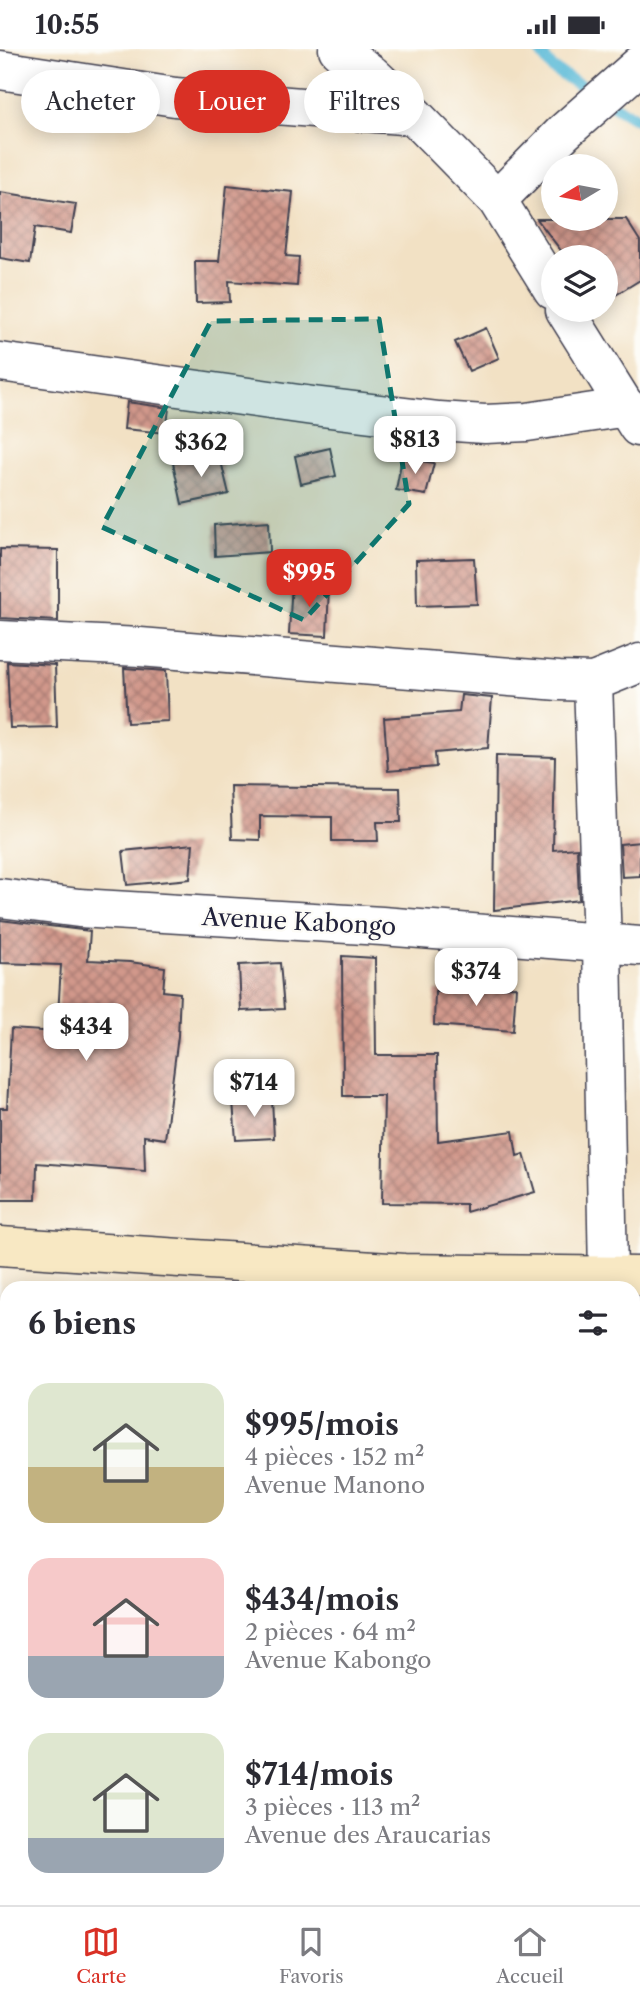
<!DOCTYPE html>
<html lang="fr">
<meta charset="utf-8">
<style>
:root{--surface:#fff;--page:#f2f2f3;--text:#2b2b33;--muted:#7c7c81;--line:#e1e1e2;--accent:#d93025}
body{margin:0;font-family:"Libre Caslon Text",serif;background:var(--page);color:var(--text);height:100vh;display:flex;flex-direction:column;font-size:26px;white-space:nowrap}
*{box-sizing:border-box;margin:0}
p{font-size:23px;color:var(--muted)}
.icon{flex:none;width:38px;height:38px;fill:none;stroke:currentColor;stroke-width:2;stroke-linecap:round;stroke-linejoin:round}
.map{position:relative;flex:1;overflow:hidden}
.side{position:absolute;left:0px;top:1232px;width:640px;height:625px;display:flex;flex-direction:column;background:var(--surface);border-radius:21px 21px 0 0;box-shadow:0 4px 18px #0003}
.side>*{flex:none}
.hud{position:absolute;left:21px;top:21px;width:598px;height:63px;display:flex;gap:14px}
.needle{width:46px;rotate:260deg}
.controls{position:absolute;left:541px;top:105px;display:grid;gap:14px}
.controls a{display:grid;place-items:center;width:77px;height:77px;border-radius:50%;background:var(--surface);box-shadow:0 4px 18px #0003;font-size:35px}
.price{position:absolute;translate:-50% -60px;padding:0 16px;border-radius:14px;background:#fff;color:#222;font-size:23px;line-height:46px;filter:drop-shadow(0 2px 4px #0008)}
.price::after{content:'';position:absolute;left:50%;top:42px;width:21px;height:16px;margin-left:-10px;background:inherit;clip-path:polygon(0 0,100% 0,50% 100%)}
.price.current{background:var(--accent);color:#fff}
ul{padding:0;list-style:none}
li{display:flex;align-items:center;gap:21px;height:175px;padding:0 28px}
li span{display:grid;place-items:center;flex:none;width:196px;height:140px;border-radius:21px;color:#555}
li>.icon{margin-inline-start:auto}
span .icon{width:84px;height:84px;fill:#fffc;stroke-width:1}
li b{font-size:30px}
h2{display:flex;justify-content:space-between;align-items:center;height:84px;padding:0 28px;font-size:30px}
.chip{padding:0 24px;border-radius:32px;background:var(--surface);box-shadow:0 4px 18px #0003;font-size:24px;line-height:63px}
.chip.current{background:var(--accent);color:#fff}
.status{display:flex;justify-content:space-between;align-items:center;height:49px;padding:0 35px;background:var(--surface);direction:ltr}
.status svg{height:19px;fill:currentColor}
.dock{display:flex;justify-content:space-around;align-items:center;height:98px;border-top:2px solid var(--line);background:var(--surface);font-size:19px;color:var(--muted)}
.dock a{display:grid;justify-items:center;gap:4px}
.dock .current{color:var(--accent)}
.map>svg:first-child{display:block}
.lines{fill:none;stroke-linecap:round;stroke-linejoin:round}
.stream{stroke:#59b9d7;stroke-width:12}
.building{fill:url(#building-cross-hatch)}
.street-casing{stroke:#413f50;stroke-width:41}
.secondary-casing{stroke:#413f50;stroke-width:41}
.street{stroke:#fff;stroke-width:38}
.secondary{stroke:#f8e8c3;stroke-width:38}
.marked{fill:#0f766e;fill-opacity:0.2;stroke:#0f766e;stroke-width:5;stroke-dasharray:14 9;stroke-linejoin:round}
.labels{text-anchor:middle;stroke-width:5;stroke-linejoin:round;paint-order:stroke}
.street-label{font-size:24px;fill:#22223b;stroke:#fdfcf7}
</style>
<div class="status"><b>10:55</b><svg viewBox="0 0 49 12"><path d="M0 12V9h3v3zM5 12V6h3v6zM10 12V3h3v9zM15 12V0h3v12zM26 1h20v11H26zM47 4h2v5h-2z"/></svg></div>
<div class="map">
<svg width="640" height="1856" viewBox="0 0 640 1856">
<defs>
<pattern id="building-cross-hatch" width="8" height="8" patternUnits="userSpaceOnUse" patternTransform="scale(1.75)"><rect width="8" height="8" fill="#d1988b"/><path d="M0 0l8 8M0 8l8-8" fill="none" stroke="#a97c73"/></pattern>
</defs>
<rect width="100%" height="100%" fill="#fdfcf7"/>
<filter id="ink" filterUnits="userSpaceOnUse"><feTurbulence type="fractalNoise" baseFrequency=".0143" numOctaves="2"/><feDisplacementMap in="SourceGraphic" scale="14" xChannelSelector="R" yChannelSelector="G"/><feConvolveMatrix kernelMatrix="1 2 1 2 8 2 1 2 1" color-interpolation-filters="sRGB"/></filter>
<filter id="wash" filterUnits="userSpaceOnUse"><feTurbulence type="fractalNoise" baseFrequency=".00686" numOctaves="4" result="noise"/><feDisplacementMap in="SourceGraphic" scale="28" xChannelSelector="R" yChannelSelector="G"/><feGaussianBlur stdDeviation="1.57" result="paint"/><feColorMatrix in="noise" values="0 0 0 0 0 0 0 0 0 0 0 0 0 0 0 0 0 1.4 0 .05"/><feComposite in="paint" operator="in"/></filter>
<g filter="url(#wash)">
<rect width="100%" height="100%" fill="#f2e1c4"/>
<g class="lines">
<path class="stream" d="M 538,0 L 553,20 L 640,72"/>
</g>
<g id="blocks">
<path class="building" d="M 227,136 L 293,143 L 286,207 L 299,208 L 297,237 L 229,232 L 230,253 L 196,254 L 195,212 L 219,212 Z
M 0,143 L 76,155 L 71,184 L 35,178 L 30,214 L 0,209 Z
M 537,170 L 626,170 L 640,192 L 640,231 L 606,252 L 606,208 L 563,208 L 565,207 Z
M 486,279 L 499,309 L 469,322 L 455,293 Z
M 127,353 L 169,359 L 166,384 L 124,380 Z
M 330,399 L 336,427 L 301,435 L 295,407 Z
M 219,404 L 229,445 L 182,455 L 173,414 Z
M 402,409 L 434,414 L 426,446 L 396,441 Z
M 269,472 L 270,503 L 215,507 L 214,476 Z
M 0,500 L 58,501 L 58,572 L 0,569 Z
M 474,509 L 477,555 L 417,557 L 416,511 Z
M 292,532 L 329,535 L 327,587 L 289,585 Z
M 7,613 L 55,616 L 57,678 L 10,679 Z
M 124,619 L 166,622 L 168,672 L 127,674 Z
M 461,646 L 492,649 L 488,699 L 435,704 L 436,718 L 388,722 L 384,669 L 459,663 Z
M 496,706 L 555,708 L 553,801 L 577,799 L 579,851 L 494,861 Z
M 230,737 L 400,739 L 401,773 L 377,773 L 378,792 L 332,792 L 332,768 L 260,767 L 260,791 L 232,790 Z
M 640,793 L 640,827 L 622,828 L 620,795 Z
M 193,795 L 190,830 L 127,836 L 123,802 Z
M 0,871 L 90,882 L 88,911 L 130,913 L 165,918 L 163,942 L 180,944 L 178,987 L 165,1090 L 144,1087 L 145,1122 L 37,1114 L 36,1151 L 0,1151 L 0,1059 L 7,1059 L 11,980 L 57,983 L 61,916 L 0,914 Z
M 342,907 L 375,909 L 376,1006 L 437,1006 L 438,1092 L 513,1082 L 517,1107 L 524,1105 L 535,1143 L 466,1163 L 466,1155 L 382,1154 L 384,1047 L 343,1047 Z
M 280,914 L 284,960 L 241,962 L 239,916 Z
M 516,938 L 513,982 L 434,976 L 435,942 Z
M 272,1050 L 274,1089 L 236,1091 L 233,1052 Z"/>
</g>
</g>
<g filter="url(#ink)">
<use href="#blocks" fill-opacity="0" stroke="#413f50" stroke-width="2"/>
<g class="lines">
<g class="street-casing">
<path id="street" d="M 338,0 L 371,25 L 400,52 L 497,151 L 553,241
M 0,21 L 175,48 L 415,67
M 497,151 L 564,83 L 640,16
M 565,261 L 638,378
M 0,313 L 313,357 L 439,372 L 485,375 L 527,373 L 627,358
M 0,591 L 140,598 L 559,632 L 593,633 L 640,614
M 593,633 L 602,895 L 608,1228
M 0,849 L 79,859 L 382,877 L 640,897
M 634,1265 L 640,1286
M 0,1590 L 7,1590
M 412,1850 L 413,1856"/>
</g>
<g class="secondary-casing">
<path id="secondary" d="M 0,1197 L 404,1224 L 640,1227"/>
</g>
<use href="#street" class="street"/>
<use href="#secondary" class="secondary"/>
</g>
</g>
<path class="marked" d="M 379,270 L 409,455 L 304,571 L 102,478 L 211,272 Z"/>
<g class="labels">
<g class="street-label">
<text transform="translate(299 873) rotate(3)" y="8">Avenue Kabongo</text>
</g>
</g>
</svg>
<div class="controls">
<a><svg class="needle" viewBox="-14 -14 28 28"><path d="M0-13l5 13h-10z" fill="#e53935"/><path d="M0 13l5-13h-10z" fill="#7c7c81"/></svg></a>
<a><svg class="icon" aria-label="layers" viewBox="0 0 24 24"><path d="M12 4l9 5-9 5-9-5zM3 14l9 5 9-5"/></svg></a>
</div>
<b class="price" style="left:415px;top:427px">$813</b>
<b class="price" style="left:201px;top:430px">$362</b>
<b class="price current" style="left:309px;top:560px">$995</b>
<b class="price" style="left:476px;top:959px">$374</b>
<b class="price" style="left:86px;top:1014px">$434</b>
<b class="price" style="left:254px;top:1070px">$714</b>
<div class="hud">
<a class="chip">Acheter</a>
<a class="chip current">Louer</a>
<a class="chip">Filtres</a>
</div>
<section class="side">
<h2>6 biens<svg class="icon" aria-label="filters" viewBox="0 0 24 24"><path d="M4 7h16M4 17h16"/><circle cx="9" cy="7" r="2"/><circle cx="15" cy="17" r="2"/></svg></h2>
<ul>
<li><span style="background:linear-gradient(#dfe7d0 60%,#c2b280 0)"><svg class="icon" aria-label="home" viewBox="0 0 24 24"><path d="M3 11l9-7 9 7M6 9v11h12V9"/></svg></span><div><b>$995/mois</b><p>4 pièces · 152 m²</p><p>Avenue Manono</p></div></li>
<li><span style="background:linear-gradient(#f6c9c9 70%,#9aa5b1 0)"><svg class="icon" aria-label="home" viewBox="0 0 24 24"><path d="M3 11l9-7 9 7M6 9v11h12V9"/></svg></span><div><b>$434/mois</b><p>2 pièces · 64 m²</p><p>Avenue Kabongo</p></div></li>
<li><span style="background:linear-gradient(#dfe7d0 75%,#9aa5b1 0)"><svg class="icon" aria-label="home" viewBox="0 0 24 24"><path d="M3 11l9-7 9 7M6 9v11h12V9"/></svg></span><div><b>$714/mois</b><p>3 pièces · 113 m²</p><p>Avenue des Araucarias</p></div></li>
</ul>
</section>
</div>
<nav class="dock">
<a class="current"><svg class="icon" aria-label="map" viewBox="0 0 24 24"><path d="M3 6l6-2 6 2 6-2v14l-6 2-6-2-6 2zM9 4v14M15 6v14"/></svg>Carte</a>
<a><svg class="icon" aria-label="saved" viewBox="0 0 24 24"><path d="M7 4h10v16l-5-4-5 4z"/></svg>Favoris</a>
<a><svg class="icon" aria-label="home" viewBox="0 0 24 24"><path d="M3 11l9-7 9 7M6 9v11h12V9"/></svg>Accueil</a>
</nav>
